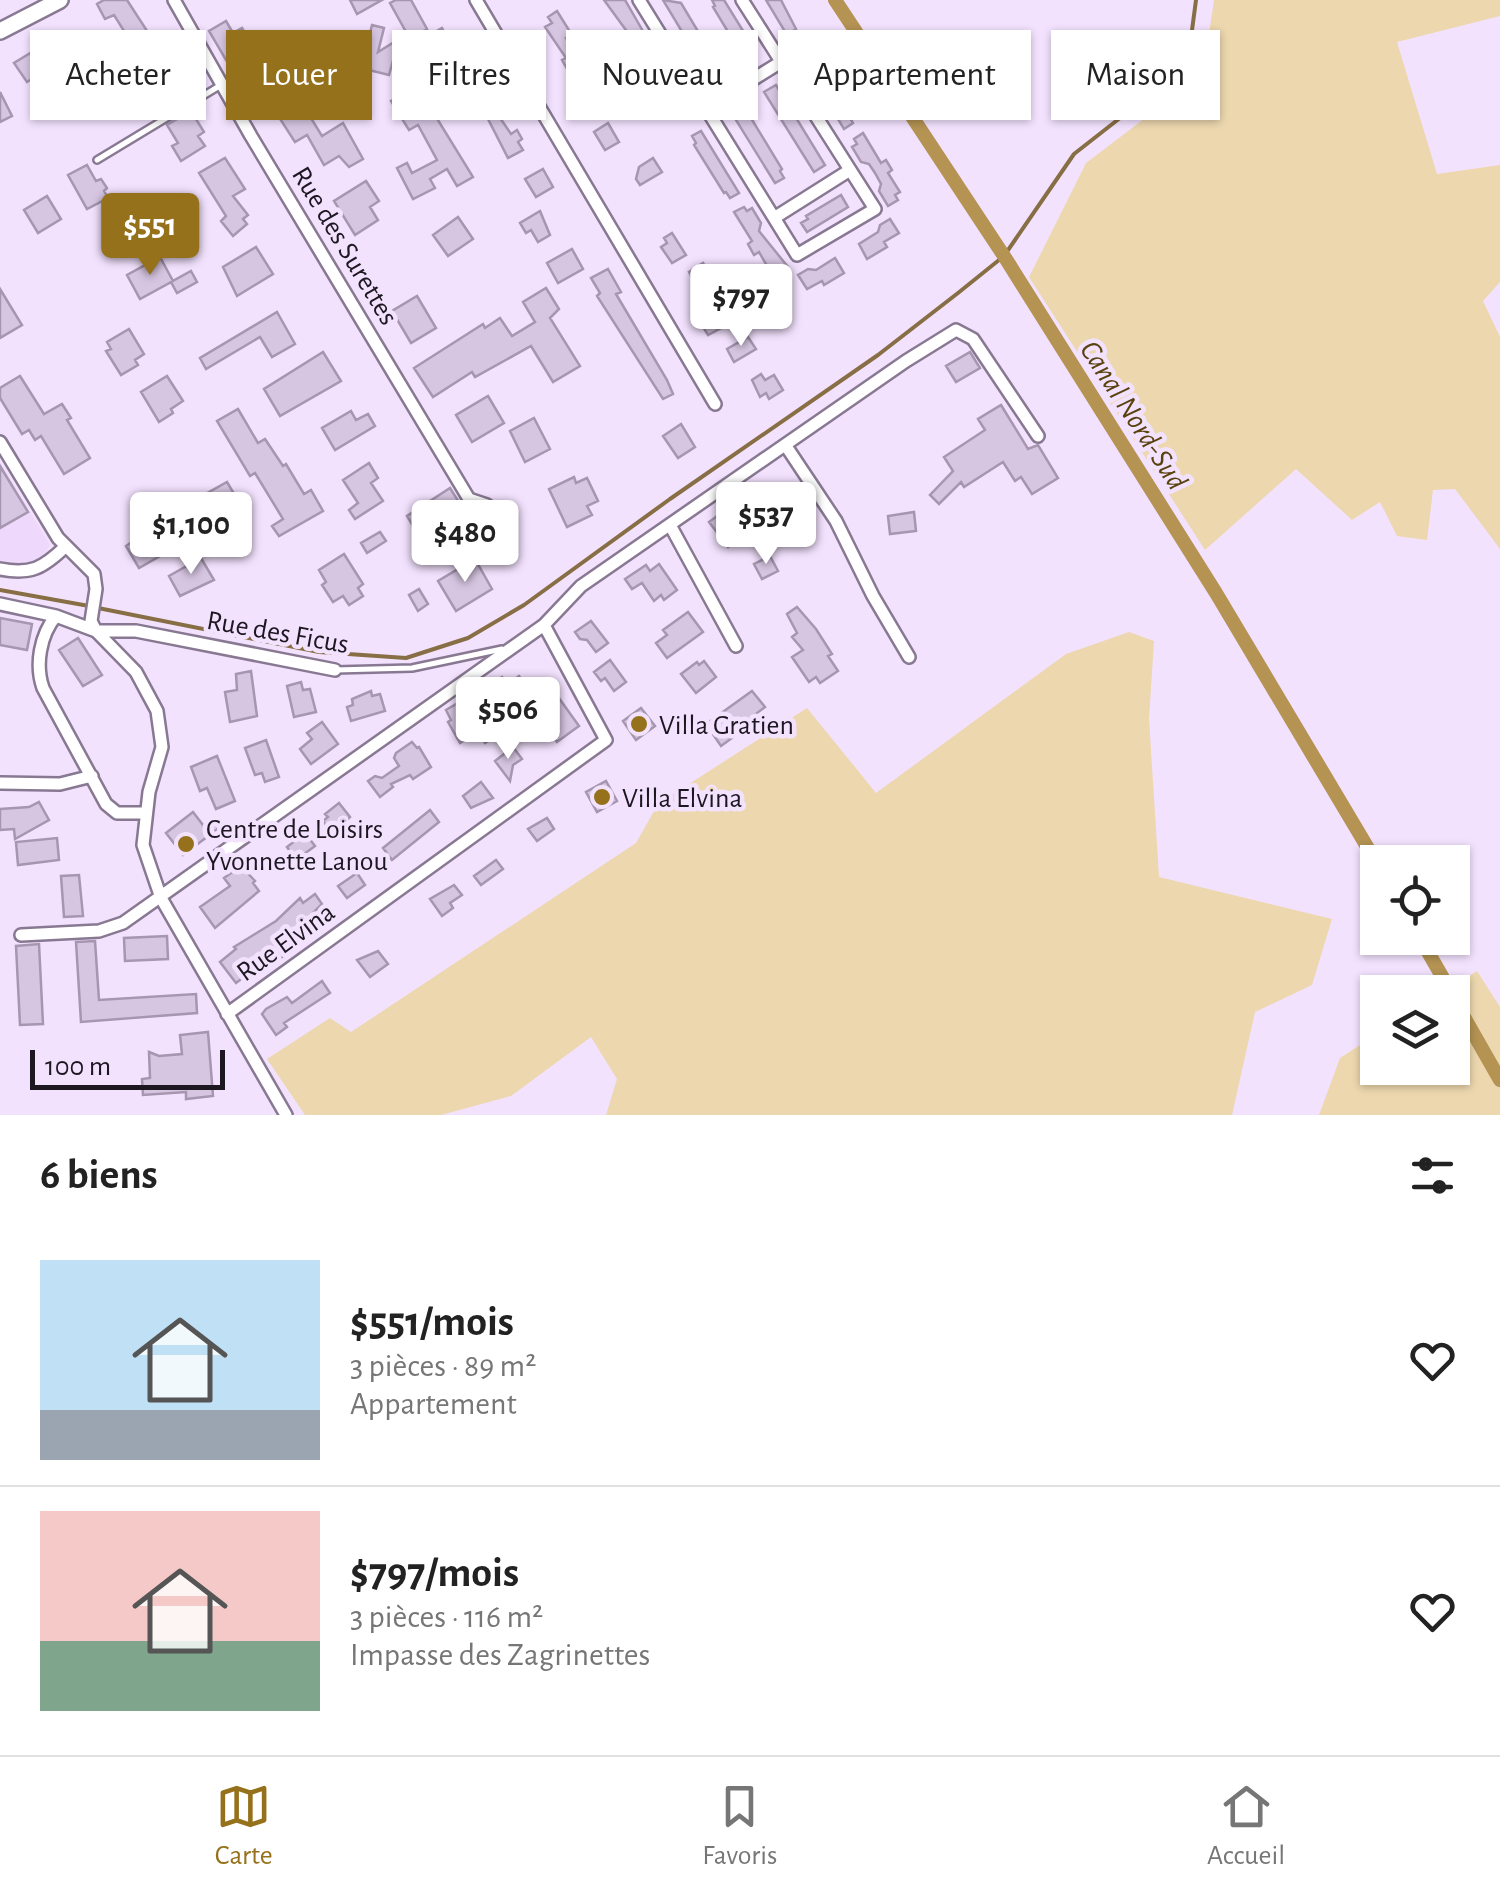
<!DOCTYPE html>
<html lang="fr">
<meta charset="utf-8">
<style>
:root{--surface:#fff;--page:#f2f2f2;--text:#222;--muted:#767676;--line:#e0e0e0;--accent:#96711b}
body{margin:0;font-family:"Alegreya Sans",sans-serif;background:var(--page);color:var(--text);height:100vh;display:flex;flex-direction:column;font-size:38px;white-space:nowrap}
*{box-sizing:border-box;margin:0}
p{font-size:32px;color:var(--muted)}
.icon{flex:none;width:55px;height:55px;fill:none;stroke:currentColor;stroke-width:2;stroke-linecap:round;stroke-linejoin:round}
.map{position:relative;height:1115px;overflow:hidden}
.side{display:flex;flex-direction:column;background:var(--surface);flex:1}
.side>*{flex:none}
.top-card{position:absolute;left:30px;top:30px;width:1440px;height:90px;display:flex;gap:20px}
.tools{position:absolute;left:1360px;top:845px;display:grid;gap:20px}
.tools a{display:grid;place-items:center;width:110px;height:110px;border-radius:0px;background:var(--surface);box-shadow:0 2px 8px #0004;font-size:50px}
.scale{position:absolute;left:30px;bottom:25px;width:195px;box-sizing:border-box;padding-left:10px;border:5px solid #1d1721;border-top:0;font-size:28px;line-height:35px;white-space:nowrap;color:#1d1721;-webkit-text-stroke:8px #f3e2fe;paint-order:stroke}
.price{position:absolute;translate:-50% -85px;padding:0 22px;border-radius:10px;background:#fff;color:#222;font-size:32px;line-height:65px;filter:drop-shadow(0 2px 5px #0008)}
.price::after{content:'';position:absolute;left:50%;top:60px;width:30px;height:22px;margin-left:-15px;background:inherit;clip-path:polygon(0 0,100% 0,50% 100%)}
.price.on{background:var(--accent);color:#fff}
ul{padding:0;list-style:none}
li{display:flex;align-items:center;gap:30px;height:250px;padding:0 40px}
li+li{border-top:2px solid var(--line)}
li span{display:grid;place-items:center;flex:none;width:280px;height:200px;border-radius:0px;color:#555}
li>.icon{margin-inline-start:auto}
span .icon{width:120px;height:120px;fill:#fffc;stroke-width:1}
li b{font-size:42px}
h2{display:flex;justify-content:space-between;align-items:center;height:120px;padding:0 40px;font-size:42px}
.chip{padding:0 35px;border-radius:0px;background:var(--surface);box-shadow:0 2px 8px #0004;font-size:35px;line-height:90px}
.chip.on{background:var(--accent);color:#fff}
.dock{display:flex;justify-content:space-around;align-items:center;height:140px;border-top:2px solid var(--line);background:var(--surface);font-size:28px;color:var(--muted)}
.dock a{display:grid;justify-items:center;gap:5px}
.dock .on{color:var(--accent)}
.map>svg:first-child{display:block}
.built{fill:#eed8fb}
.green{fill:#ecd7ae}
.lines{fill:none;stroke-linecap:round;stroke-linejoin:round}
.stream{stroke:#876e44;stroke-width:4}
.canal{stroke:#b49353;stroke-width:14}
.building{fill:#d7c6e2;stroke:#a696b0;stroke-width:2.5}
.lane-casing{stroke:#887892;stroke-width:10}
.street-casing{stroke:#887892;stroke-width:16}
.secondary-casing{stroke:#887892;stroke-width:20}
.lane{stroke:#fff;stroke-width:5}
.street{stroke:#fff;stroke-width:11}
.secondary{stroke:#fff;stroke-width:15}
.poi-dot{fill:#96711b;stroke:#f3e2fe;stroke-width:4}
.labels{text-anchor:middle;stroke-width:9;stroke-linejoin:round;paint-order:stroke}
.street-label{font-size:28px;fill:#1d1721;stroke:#f3e2fe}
.poi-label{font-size:28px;fill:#1d1721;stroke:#f3e2fe;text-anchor:start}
.water-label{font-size:30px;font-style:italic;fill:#59420e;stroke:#f3e2fe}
</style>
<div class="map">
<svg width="1500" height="1115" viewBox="0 0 1500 1115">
<rect width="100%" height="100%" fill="#f3e2fe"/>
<path class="built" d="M 0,462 L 50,545 L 42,558 L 24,567 L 0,563 Z"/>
<path class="green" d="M 1214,0 L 1500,0 L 1500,16 L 1397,42 L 1437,174 L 1500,165 L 1500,282 L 1483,301 L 1500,337 L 1500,549 L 1455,489 L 1433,490 L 1427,540 L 1397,536 L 1380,502 L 1352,520 L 1296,469 L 1205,550 L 1029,277 L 1086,163 L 1203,74 Z
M 1129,632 L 1154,641 L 1149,719 L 1159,877 L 1332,919 L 1312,985 L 1255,1012 L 1232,1115 L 606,1115 L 617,1079 L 591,1037 L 511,1096 L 441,1115 L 305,1115 L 267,1059 L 330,1018 L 351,1032 L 636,843 L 658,804 L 807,708 L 876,793 L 1066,654 Z
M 1477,971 L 1500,1007 L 1500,1115 L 1319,1115 L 1340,1058 L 1377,1034 L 1378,1068 L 1452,1068 L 1452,992 L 1444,992 Z"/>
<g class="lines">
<path class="stream" d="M 0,590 L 89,606
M 98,608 L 319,652 L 406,658 L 468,638 L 524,605 L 670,499 L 878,355 L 958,293 L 1004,256 L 1074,154 L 1180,71 L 1189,53 L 1196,0"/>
<path class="canal" d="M 835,0 L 1004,256 L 1216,593 L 1378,865
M 1420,938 L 1451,992
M 1452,996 L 1500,1080"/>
</g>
<path class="building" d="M 104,0 L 127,0 L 173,71 L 191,61 L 199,76 L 191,81 L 196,89 L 183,97 L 185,100 L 158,116 L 146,94 L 151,91 L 138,70 L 143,66 L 131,42 L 114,15 L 105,19 L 97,4 Z
M 350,0 L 382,0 L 357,14 Z
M 396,0 L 411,0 L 427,29 L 410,39 L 390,3 Z
M 604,0 L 625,0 L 682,99 L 673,104 L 669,97 L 666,99 L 636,50 L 639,48 Z
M 663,0 L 681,3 L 720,68 L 708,75 Z
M 712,0 L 724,0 L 753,47 L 742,55 L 713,7 L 715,6 Z
M 766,0 L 781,0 L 796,29 L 787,35 Z
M 557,11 L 572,35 L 566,38 L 587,74 L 574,81 L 562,60 L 566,58 L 545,27 L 552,23 L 548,17 Z
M 226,21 L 233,33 L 242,28 L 252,44 L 226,60 L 209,31 Z
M 372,25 L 384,28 L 378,52 L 399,39 L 389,75 L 361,68 Z
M 442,28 L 450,42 L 455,40 L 463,54 L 468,52 L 477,67 L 457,82 L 428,36 Z
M 96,35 L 112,61 L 83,78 L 67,53 Z
M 42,46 L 54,64 L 27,82 L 14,63 Z
M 347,61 L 361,84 L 309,115 L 322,136 L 343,123 L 363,159 L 349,167 L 339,156 L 324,165 L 307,135 L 295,142 L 273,108 Z
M 815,61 L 819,68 L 822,66 L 852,115 L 849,116 L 853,123 L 844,129 L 806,66 Z
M 776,85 L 825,165 L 814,172 L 764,92 Z
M 417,86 L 473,177 L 457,186 L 447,169 L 430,179 L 435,188 L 413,199 L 397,168 L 407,163 L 412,173 L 437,160 L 418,125 L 409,130 L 391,101 Z
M 600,91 L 605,100 L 599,103 L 603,109 L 593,114 L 584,100 Z
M 0,92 L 12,116 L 0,122 Z
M 743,105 L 782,169 L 780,171 L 784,178 L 775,183 L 731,112 Z
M 494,109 L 511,134 L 517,130 L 522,139 L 518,142 L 523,150 L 508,158 L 486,115 Z
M 191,111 L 204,132 L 198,136 L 205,146 L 181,161 L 172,146 L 178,143 L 167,125 Z
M 608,123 L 619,142 L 605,150 L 594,132 Z
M 701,131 L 739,193 L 730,198 L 726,192 L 724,193 L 694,145 L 696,143 L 692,136 Z
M 863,133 L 881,163 L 886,160 L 892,170 L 888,173 L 900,192 L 895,195 L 898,200 L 888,206 L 879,191 L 881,184 L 875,173 L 869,164 L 861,162 L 852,147 L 857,144 L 854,139 Z
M 225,158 L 245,189 L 233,196 L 248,215 L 243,219 L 247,224 L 233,236 L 221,221 L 226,216 L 199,173 Z
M 653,158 L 662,172 L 640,185 L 636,179 L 639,167 Z
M 87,165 L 96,181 L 101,179 L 107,188 L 104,191 L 108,198 L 87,209 L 68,175 Z
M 543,169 L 553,187 L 536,197 L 525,179 Z
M 366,181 L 379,201 L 370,207 L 378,220 L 355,235 L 334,201 Z
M 841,195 L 848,207 L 807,232 L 801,223 L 808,219 L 806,216 Z
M 47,196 L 61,219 L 38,233 L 24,210 Z
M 744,207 L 747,211 L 752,208 L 761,223 L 759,231 L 788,267 L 778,273 L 775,269 L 770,271 L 759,252 L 754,255 L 748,244 L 752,241 L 734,212 Z
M 540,211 L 550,235 L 538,242 L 531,230 L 526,233 L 520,223 Z
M 458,217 L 473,239 L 448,256 L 433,235 Z
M 890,219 L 899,233 L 884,242 L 887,247 L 867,259 L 859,244 L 878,232 L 880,225 Z
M 672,233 L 686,255 L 672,263 L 661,247 L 667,243 L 664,238 Z
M 256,247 L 273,274 L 237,296 L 223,267 Z
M 572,249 L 583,269 L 558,283 L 547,263 Z
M 160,257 L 173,281 L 140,299 L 127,275 Z
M 835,258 L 844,273 L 824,285 L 822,281 L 807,289 L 798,275 L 808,269 L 816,270 Z
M 703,263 L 713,279 L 698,288 L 689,272 Z
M 608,269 L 621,292 L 616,294 L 667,380 L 673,394 L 663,399 L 597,296 L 600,293 L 591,278 Z
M 191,271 L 197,282 L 177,293 L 171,282 Z
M 546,288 L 559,309 L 550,318 L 580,366 L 553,382 L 531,346 L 475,377 L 472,372 L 433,397 L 414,368 L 483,324 L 485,328 L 500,318 L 512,336 L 535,322 L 523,302 Z
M 0,289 L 22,325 L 0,338 Z
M 417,296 L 436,328 L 411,343 L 392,311 Z
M 712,308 L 723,327 L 708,335 L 697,317 Z
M 277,312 L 295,344 L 272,357 L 260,337 L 206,369 L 200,358 Z
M 129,329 L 144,354 L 135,360 L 138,365 L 121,375 L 106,351 L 111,349 L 107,342 Z
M 748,337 L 756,349 L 734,362 L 727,349 Z
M 323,352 L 341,381 L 280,416 L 264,389 Z
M 970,352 L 980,368 L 956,382 L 946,366 Z
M 761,374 L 765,380 L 774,375 L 783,390 L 769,399 L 766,393 L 760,397 L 752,380 Z
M 20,376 L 44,414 L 62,404 L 71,418 L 67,420 L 90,458 L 64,474 L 41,436 L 35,440 L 29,430 L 22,434 L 0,398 L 0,388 Z
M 167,376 L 183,401 L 171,409 L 173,413 L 159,422 L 141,392 Z
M 488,396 L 504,423 L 472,442 L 456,415 Z
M 1001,405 L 1028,449 L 1038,445 L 1058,478 L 1032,494 L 1021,477 L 1015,481 L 1003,462 L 964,487 L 961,482 L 939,504 L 930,495 L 953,471 L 944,457 L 985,430 L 978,419 Z
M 238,409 L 258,443 L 265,439 L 283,466 L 286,464 L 304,494 L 311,490 L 323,511 L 279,536 L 272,526 L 283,519 L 255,473 L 250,476 L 217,421 Z
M 351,411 L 356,420 L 368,414 L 375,426 L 335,450 L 322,428 Z
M 534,418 L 550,449 L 525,462 L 510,431 Z
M 681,424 L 695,447 L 678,458 L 663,436 Z
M 369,463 L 378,478 L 371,483 L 383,501 L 355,519 L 349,510 L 358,503 L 343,480 Z
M 0,466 L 28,512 L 0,528 Z
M 574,477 L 576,483 L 587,478 L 598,501 L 587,506 L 592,515 L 567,527 L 549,489 Z
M 227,482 L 240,504 L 211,525 L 195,500 Z
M 450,488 L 460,504 L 444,515 L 456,535 L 434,548 L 429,540 L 423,543 L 407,516 Z
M 794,496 L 798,503 L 804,500 L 813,519 L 788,532 L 774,506 Z
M 728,508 L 747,533 L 728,547 L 709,522 Z
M 914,512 L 916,531 L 890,534 L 888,516 Z
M 159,523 L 174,548 L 139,568 L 126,546 Z
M 380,532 L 386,541 L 367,553 L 361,543 Z
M 344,554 L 363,584 L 358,588 L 363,596 L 349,605 L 343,596 L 333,602 L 322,585 L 326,582 L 319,570 Z
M 770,556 L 778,571 L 762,579 L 754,564 Z
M 201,558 L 214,580 L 180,596 L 169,576 Z
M 475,559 L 492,589 L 456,611 L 438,581 Z
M 659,564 L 677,590 L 664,600 L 661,595 L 654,601 L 642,583 L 632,589 L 625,579 L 646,565 L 650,571 Z
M 419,589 L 428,604 L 418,611 L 409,595 Z
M 797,607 L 816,629 L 832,654 L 828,656 L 838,671 L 820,683 L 816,677 L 809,682 L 792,657 L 803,650 L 792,637 L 797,633 L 787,614 Z
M 688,612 L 703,632 L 667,658 L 656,643 L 667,635 L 663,630 Z
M 0,618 L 32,624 L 27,650 L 0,645 Z
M 591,621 L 608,643 L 596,652 L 587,640 L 580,639 L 575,632 Z
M 78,638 L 102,675 L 83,686 L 59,650 Z
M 610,660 L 626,682 L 614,691 L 605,678 L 601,681 L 594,672 Z
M 704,661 L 716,677 L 696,693 L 681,674 L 697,662 L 699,665 Z
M 251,671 L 257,716 L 230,722 L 225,692 L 237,690 L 236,674 Z
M 519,676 L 532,694 L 489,724 L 496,736 L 485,743 L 478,732 L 460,743 L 448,722 L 451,720 L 446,710 L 458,703 L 462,710 L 483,697 L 481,691 L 502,677 L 507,685 Z
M 301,682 L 303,690 L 310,689 L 316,712 L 294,717 L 287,686 Z
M 371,691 L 372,696 L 380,694 L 385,711 L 351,721 L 347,707 L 353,705 L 352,699 Z
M 752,691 L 765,707 L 740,726 L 743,730 L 721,746 L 706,724 Z
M 556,694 L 579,726 L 557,742 L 534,710 Z
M 641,708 L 655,726 L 636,740 L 623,721 Z
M 322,722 L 338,744 L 311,764 L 300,749 L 312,739 L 307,733 Z
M 266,740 L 279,777 L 265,782 L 262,773 L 255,775 L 245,748 Z
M 412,742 L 417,748 L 419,747 L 431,767 L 413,779 L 410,775 L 391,784 L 393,787 L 380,797 L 368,781 L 375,776 L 382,778 L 399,766 L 394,758 L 396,753 Z
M 513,747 L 522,759 L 513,765 L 510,781 L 495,761 Z
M 217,756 L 235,801 L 216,809 L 207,788 L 200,791 L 191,767 Z
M 606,781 L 617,801 L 597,812 L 586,792 Z
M 481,782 L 493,798 L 471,808 L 463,796 Z
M 39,802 L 49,820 L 15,839 L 14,829 L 0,830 L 0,809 L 29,807 Z
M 339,803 L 350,817 L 338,830 L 334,826 L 329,829 L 323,821 L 328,817 L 325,814 Z
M 430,810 L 439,822 L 392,860 L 383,848 Z
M 193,812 L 203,825 L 212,819 L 219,828 L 183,855 L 166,833 Z
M 547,818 L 554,829 L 537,841 L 528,829 Z
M 305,833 L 315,846 L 296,860 L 287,847 Z
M 57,838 L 59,860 L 18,865 L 16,842 Z
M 496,860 L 503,869 L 481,885 L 474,876 Z
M 241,866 L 255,881 L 253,883 L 259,891 L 215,928 L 200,907 L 230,886 L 224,878 Z
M 357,873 L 365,885 L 347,898 L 338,886 Z
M 79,875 L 83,916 L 64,917 L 61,876 Z
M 454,885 L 462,895 L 450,903 L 453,908 L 442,916 L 430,899 Z
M 315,894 L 322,904 L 307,919 L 309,922 L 297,930 L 301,936 L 293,941 L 297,948 L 272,963 L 269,958 L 236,983 L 220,962 L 236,949 L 234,947 L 276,921 L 300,898 L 303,903 Z
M 167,936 L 168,959 L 125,961 L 124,938 Z
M 95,941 L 99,1000 L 196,994 L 197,1013 L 81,1022 L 76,942 Z
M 39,944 L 43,1024 L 20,1025 L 16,946 Z
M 378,951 L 388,964 L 370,977 L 357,960 Z
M 322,981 L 330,993 L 284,1023 L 287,1027 L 276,1035 L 262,1014 L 266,1009 L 287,997 L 292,1003 Z
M 208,1032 L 213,1096 L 186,1099 L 186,1092 L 143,1095 L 142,1079 L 150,1078 L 149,1052 L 159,1056 L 182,1054 L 180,1035 Z"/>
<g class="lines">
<g class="lane-casing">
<path id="lane" d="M 97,160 L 221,85
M 335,670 L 412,668 L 502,649"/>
</g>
<g class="street-casing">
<path id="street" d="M 174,0 L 251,136 L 469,499 L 487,505
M 476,0 L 715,404
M 639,0 L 797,255 L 875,209 L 742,0
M 705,109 L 781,62
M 774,218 L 850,170
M 0,442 L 58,538 L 94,574 L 96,589 L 91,621 L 96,631 L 136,672 L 157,711 L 162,747 L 149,792 L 143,845 L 161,898 L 286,1115
M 786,446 L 836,521 L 873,596 L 909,657
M 670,525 L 736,646
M 0,569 C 31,575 43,568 65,547
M 0,604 L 56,616 L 96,631 L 136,631 L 335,670
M 56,616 C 40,635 35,665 43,688 L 106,804 L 117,813 L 145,813
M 0,783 L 60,784 L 92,776
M 21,935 L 99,931 L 123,923 L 544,625 L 581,586 L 906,361 L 956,330 L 973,339 L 1038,436
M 227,1014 L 606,740 L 544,625"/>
</g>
<g class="secondary-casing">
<path id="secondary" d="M 0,31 L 60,0"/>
</g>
<use href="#lane" class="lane"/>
<use href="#street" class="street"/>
<use href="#secondary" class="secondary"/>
</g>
<g class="poi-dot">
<circle cx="639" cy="724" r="10"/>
<circle cx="602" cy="797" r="10"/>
<circle cx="186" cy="844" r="10"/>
</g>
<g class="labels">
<g class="street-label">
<text transform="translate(346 245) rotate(59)" y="10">Rue des Surettes</text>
<text transform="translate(278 631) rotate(10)" y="10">Rue des Ficus</text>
<text transform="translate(285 941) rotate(-36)" y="10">Rue Elvina</text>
</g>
<g class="poi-label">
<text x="659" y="734">Villa Gratien</text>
<text x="622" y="807">Villa Elvina</text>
<text x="206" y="838">Centre de Loisirs<tspan x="206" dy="32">Yvonnette Lanou</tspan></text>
</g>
<g class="water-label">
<text transform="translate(1134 415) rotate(57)" y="10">Canal Nord-Sud</text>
</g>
</g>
</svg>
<div class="tools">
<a><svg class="icon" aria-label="locate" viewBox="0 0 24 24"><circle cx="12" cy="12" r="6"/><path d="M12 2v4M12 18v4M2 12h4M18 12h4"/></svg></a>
<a><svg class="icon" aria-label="layers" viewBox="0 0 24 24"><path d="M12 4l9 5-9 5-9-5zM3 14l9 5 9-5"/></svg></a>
</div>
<div class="scale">100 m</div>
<b class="price on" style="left:150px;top:278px">$551</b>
<b class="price" style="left:741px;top:349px">$797</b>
<b class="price" style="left:766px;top:567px">$537</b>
<b class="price" style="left:191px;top:577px">$1,100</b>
<b class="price" style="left:465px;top:585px">$480</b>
<b class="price" style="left:508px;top:762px">$506</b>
<div class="top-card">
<a class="chip">Acheter</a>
<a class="chip on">Louer</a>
<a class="chip">Filtres</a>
<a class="chip">Nouveau</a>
<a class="chip">Appartement</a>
<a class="chip">Maison</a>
</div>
</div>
<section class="side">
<h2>6 biens<svg class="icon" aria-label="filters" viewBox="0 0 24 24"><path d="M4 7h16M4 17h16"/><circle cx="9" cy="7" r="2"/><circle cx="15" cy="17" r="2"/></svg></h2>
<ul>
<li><span style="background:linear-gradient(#bfe0f5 75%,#9aa5b1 0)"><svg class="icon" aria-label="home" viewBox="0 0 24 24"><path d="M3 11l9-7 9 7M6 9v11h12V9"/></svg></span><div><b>$551/mois</b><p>3 pièces · 89 m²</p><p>Appartement</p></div><svg class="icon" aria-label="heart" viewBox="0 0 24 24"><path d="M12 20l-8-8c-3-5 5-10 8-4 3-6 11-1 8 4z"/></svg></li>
<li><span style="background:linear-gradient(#f6c9c9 65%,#7fa58c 0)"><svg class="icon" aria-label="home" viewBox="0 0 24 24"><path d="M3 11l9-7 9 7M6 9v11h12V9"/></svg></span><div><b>$797/mois</b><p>3 pièces · 116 m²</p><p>Impasse des Zagrinettes</p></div><svg class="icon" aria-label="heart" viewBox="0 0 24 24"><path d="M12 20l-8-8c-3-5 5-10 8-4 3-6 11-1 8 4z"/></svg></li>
</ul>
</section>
<nav class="dock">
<a class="on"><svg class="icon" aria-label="map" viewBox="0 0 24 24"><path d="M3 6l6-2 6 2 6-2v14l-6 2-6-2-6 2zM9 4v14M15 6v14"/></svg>Carte</a>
<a><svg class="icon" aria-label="saved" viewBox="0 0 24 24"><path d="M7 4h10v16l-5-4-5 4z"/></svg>Favoris</a>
<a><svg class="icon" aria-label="home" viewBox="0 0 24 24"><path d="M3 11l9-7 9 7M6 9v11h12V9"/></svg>Accueil</a>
</nav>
